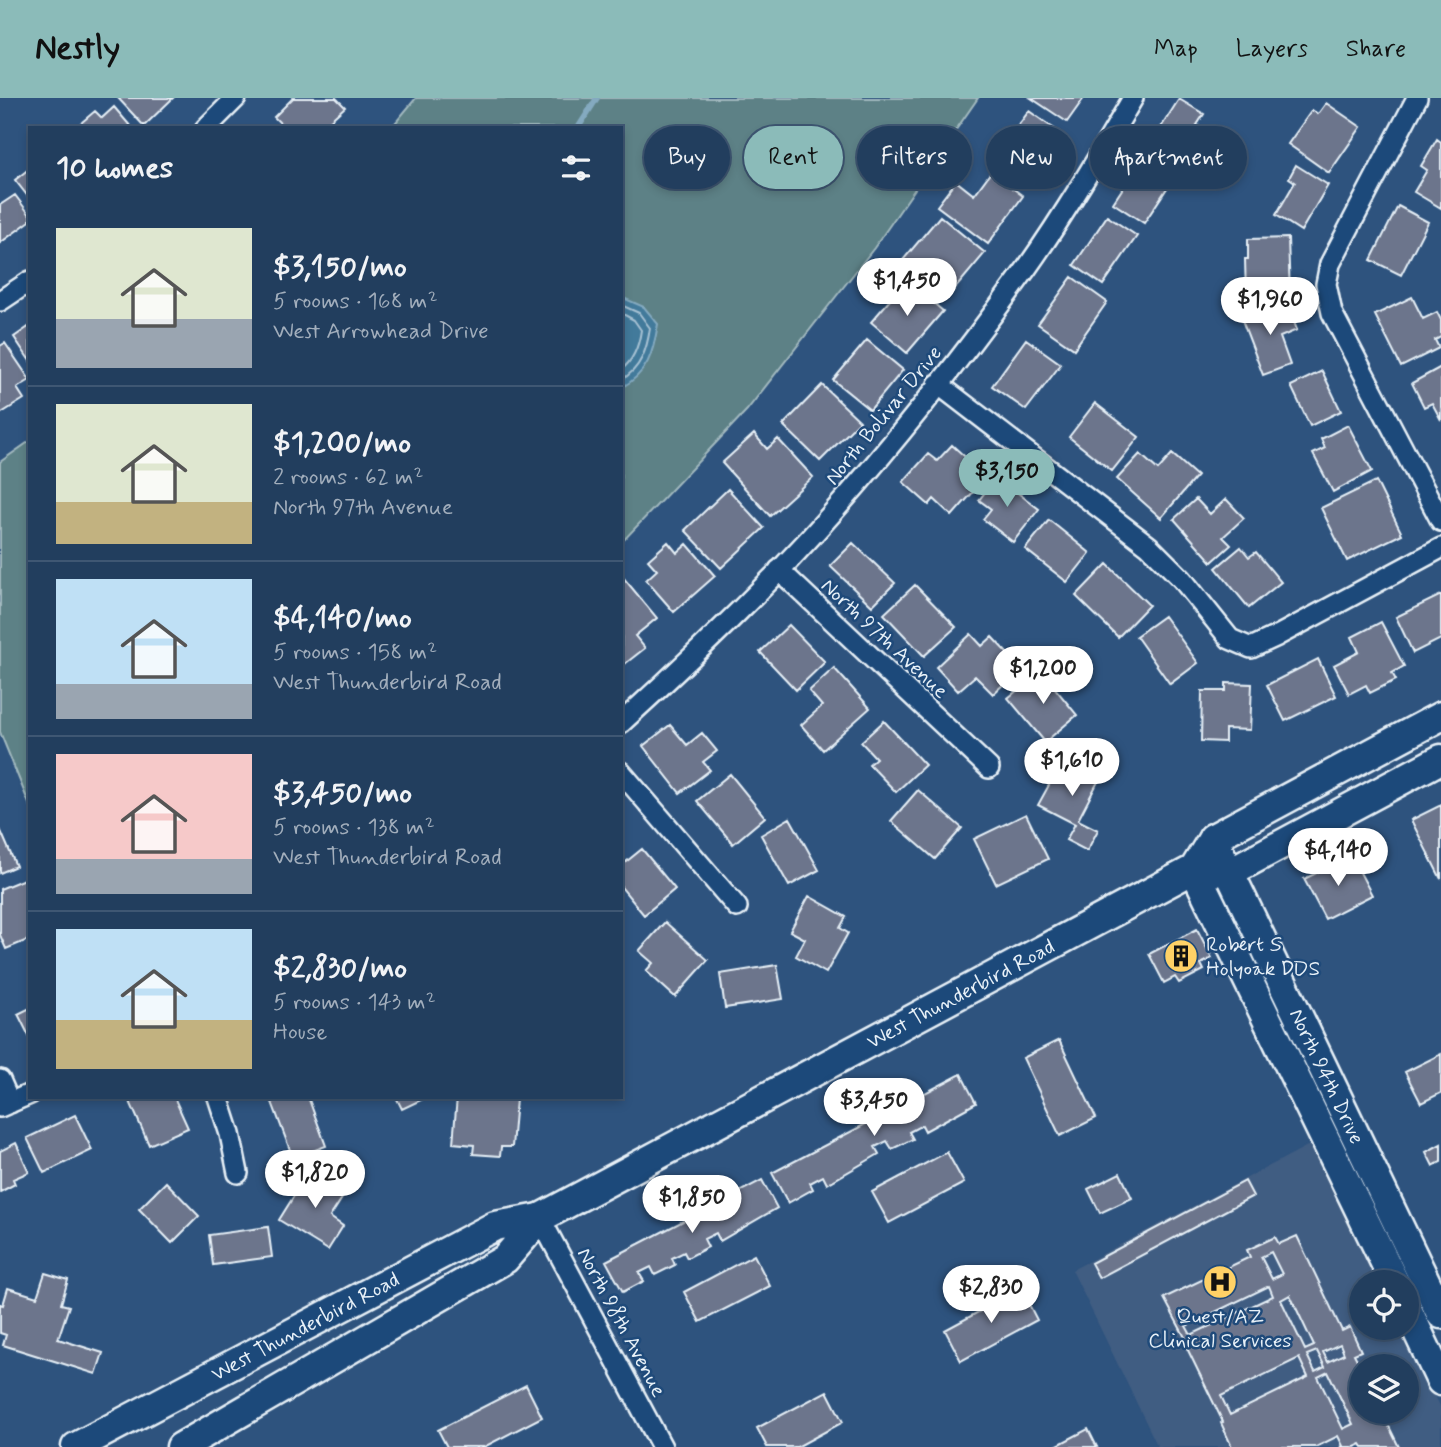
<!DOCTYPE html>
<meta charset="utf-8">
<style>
:root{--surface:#223e5e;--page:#2a4564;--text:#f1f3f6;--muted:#a2aebc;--line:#3f5773;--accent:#8bbbb9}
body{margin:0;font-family:Mynerve,sans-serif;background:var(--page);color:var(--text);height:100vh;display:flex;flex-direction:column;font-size:26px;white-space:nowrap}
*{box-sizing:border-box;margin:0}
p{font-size:23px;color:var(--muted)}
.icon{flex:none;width:38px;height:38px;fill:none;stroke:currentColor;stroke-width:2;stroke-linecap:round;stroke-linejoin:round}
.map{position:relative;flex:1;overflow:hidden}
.details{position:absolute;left:28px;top:28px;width:595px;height:973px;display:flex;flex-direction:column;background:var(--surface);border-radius:0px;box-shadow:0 4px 10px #0003,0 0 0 2px var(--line)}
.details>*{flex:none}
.hud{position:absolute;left:644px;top:28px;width:665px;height:63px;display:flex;gap:14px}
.fabs{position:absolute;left:1349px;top:1172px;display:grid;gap:14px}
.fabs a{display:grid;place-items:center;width:70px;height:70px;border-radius:50%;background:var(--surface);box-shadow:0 4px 10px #0003,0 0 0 2px var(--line);font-size:35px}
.price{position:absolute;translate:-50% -60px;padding:0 16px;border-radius:24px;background:#fff;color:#222;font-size:23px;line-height:46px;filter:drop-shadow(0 2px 4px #0008)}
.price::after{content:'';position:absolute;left:50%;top:42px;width:21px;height:16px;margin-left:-10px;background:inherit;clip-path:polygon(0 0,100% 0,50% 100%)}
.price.current{background:var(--accent);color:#111}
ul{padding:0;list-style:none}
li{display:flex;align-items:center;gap:21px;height:175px;padding:0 28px}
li+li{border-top:2px solid var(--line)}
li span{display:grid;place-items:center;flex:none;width:196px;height:140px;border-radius:0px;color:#555}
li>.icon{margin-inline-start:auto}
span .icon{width:84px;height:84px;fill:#fffc;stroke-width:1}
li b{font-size:30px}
h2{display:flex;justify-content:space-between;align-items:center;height:84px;padding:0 28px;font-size:30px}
.chip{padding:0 24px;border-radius:32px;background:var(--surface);box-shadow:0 4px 10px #0003,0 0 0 2px var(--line);font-size:24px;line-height:63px}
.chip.current{background:var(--accent);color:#111}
header{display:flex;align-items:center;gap:42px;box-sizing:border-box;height:98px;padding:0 35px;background:var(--accent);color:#111}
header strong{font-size:33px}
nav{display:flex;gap:38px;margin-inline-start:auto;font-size:24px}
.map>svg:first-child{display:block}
.built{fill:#415d82;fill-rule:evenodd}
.green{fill:#5d8186;stroke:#a2b9bf;stroke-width:2}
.water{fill:#427a9b;stroke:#84aac0;stroke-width:2}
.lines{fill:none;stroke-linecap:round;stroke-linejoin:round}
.shore{stroke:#a6c1d3;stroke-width:2}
.stream{stroke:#84aac0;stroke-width:6}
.building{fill:#6c758c;stroke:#e8f1f8;stroke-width:2;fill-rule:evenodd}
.street-casing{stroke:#e8f1f8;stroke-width:24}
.secondary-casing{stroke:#e8f1f8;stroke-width:33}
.street{stroke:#1f4a7a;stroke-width:19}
.secondary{stroke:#1f4a7a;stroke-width:28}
.labels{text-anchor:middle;stroke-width:5;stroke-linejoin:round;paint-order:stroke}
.street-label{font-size:21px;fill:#e8f1f8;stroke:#1f4a7a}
.poi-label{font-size:21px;fill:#e8f1f8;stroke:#1f4a7a;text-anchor:start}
</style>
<header>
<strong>Nestly</strong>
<nav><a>Map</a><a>Layers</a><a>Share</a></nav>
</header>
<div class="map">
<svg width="1441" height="1349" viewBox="0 0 1441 1349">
<rect width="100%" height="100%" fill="#2e537e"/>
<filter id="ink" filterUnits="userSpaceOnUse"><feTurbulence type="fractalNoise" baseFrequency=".0143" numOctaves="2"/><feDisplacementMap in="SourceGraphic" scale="14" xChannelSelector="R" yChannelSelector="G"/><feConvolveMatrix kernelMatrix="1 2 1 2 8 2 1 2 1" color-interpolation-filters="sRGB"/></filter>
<g filter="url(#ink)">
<path class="built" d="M 1313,1045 L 1381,1185 L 1362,1185 L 1362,1230 L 1402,1230 L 1441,1310 L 1441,1349 L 1158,1349 L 1072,1172 ZM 1362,1269 L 1407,1269 L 1407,1314 L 1362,1314 Z"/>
<path class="green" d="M 416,0 L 978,0 L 874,150 L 747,312 L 621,445 L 621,30 L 391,30 Z
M 30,343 L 30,708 L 0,634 L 0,364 Z"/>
<path class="water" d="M 621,199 L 644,209 L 658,226 C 653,256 648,275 621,290 Z"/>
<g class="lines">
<path class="shore" d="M 621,207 L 639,215 L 650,230 C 647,251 641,271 621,282
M 621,215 L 634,222 L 641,232 C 639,247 634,262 621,272"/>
<path class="stream" d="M 578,30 L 597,0"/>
</g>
<path class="building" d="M 118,0 L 173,0 L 144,28 Z
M 293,0 L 336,0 L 345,9 L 325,27 L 327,30 L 285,30 L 274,19 Z
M 1031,0 L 1084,0 L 1067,24 Z
M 1179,1 L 1204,16 L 1197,27 L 1208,34 L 1195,55 L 1185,48 L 1177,61 L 1151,45 Z
M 1326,5 L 1361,29 L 1329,75 L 1288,46 L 1312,12 L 1318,16 Z
M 114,9 L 132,30 L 75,30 L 95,13 L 102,20 Z
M 1029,13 L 1063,37 L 1029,84 L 995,59 Z
M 1437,41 L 1441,44 L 1441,110 L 1414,94 L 1427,72 L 1421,68 Z
M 1142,61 L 1173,81 L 1144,125 L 1113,105 Z
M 1296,67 L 1328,87 L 1301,133 L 1276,117 L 1295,84 L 1289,80 Z
M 30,70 L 30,101 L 15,82 Z
M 991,74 L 1023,98 L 988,146 L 937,108 L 956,83 L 974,97 Z
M 15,97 L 30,117 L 30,123 L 0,145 L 0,107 Z
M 1398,108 L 1428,124 L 1401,177 L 1371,162 Z
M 940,118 L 985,155 L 948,199 L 903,162 Z
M 1107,118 L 1137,138 L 1103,187 L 1074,167 Z
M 1288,140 L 1290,197 L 1246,198 L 1245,161 L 1248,161 L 1248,141 Z
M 1072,179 L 1107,204 L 1074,251 L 1038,226 Z
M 912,187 L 943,213 L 907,255 L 871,224 L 896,195 L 902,200 Z
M 1412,199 L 1423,221 L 1437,214 L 1441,222 L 1441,239 L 1435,242 L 1439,250 L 1401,269 L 1375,217 Z
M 1287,205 L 1297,232 L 1280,239 L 1290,267 L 1263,277 L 1242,222 Z
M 30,228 L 30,263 L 14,239 Z
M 1026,241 L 1061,266 L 1026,312 L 992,288 Z
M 867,242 L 903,272 L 870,312 L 833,282 Z
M 5,245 L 30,282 L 17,290 L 24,301 L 0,316 L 0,248 Z
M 1441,269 L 1441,322 L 1432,305 L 1424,309 L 1412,285 Z
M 1322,273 L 1341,313 L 1310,328 L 1291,288 Z
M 822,287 L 860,323 L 820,363 L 783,327 Z
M 1095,305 L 1139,339 L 1112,373 L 1069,339 Z
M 1348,327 L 1372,373 L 1333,394 L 1313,356 L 1325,350 L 1321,341 Z
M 754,336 L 767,351 L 778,341 L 813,379 L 770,418 L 722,365 Z
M 952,347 L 972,365 L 967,371 L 982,384 L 952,418 L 934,401 L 929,407 L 903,384 L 928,356 L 937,363 Z
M 1140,356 L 1158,372 L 1172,356 L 1197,378 L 1161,420 L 1117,381 Z
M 997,379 L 1039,411 L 1013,444 L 983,421 L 991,411 L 979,402 Z
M 1376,383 L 1402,436 L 1347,463 L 1321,410 Z
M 728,391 L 764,430 L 721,470 L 685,432 Z
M 1196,401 L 1210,416 L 1226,401 L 1244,420 L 1223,439 L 1231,447 L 1212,464 L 1174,421 Z
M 1049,422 L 1090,455 L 1067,484 L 1025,451 Z
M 668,444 L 677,455 L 687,446 L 715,478 L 674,514 L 646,482 L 657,472 L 648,462 Z
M 853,445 L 895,485 L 872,508 L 830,468 Z
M 1241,449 L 1249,459 L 1256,454 L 1281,484 L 1249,510 L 1216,470 Z
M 1107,466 L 1149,507 L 1118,539 L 1076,498 Z
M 622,478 L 657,520 L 635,538 L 645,550 L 621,569 Z
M 915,487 L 956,529 L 924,558 L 884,516 Z
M 1441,497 L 1441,541 L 1413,555 L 1396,519 Z
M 1164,518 L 1198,565 L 1170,586 L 1136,538 Z
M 1381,524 L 1404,568 L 1392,575 L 1396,582 L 1370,595 L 1366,587 L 1349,596 L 1334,567 L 1359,554 L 1352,539 Z
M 789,527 L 825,564 L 796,592 L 760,554 Z
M 971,536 L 982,548 L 992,539 L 1021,570 L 993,596 L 975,578 L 958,593 L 936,569 Z
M 1318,561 L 1336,598 L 1285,623 L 1267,587 Z
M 834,570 L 870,610 L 823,652 L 801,627 L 822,608 L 809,593 Z
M 1041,573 L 1077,617 L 1045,644 L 1008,600 Z
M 1226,585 L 1252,586 L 1250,632 L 1225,631 L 1225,644 L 1201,643 L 1202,593 L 1226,593 Z
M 884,623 L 925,667 L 896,694 L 869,666 L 876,660 L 861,644 Z
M 670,627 L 687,647 L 702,635 L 717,653 L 703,664 L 710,672 L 680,695 L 643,648 Z
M 1066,656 L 1102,676 L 1078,722 L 1098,732 L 1087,753 L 1066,742 L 1075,726 L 1038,707 Z
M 730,676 L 765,719 L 733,746 L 697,703 Z
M 918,692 L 962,730 L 935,761 L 891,723 Z
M 1441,707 L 1441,781 L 1411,722 Z
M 1026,716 L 1048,761 L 996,786 L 974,741 Z
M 790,720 L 819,772 L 789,788 L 761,737 Z
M 0,731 L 16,768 L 0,775 Z
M 642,751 L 675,791 L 644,817 L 621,789 L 621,768 Z
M 1348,760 L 1354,763 L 1372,797 L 1325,821 L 1304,781 Z
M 29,779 L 30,841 L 6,851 L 0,837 L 0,791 Z
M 809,798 L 846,819 L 840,830 L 848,835 L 826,875 L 796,858 L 805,841 L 790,833 Z
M 665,824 L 708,862 L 675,899 L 646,873 L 653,865 L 639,853 Z
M 1197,831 L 1212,860 L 1201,866 L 1204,872 L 1179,885 L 1175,879 L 1164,885 L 1149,856 Z
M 777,867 L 783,901 L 725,910 L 720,876 Z
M 30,910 L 30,940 L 18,916 Z
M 1059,942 L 1096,1020 L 1060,1038 L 1023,960 Z
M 1441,956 L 1441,995 L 1421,1005 L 1405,974 Z
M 961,976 L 976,1005 L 925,1033 L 922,1027 L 909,1034 L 913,1041 L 892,1051 L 887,1043 L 875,1049 L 879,1056 L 827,1086 L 823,1078 L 810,1085 L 813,1091 L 788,1105 L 772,1075 Z
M 128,999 L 174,999 L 188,1030 L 149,1047 Z
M 284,999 L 308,999 L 326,1048 L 293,1060 L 272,1004 Z
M 396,999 L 427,999 L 402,1011 Z
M 457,999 L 516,1001 L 512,1049 L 501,1049 L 500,1058 L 473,1056 L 474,1047 L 453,1045 Z
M 75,1017 L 92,1052 L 44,1075 L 27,1040 Z
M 16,1045 L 29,1074 L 13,1081 L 15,1086 L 0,1094 L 0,1053 Z
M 1441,1046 L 1441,1064 L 1433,1068 L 1426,1054 Z
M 947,1054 L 964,1085 L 889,1125 L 872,1094 Z
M 310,1072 L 346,1094 L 330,1119 L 343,1128 L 328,1152 L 279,1122 Z
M 1120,1075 L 1132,1100 L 1100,1115 L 1088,1091 Z
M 762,1082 L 777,1110 L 720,1143 L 716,1135 L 704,1141 L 708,1149 L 687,1160 L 684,1154 L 672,1160 L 675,1167 L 655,1177 L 651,1169 L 639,1175 L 644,1183 L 623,1194 L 606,1163 Z
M 1245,1083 L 1253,1098 L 1099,1180 L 1091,1165 Z
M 166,1084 L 199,1118 L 172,1145 L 139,1111 Z
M 268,1129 L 272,1159 L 213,1167 L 209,1137 Z
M 1297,1138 L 1342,1233 L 1350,1229 L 1361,1253 L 1354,1256 L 1362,1271 L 1362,1314 L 1382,1314 L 1399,1349 L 1363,1349 L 1361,1346 L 1355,1349 L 1341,1349 L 1343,1348 L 1338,1338 L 1316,1349 L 1232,1349 L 1221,1325 L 1223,1324 L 1185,1246 L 1188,1245 L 1164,1200 L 1250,1159 L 1247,1152 L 1275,1139 L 1279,1146 ZM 1271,1154 L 1282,1176 L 1272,1181 L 1261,1159 ZM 1269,1188 L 1273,1198 L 1191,1237 L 1186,1228 ZM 1290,1197 L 1314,1248 L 1305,1252 L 1281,1202 ZM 1340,1246 L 1344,1256 L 1328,1264 L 1323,1254 ZM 1317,1253 L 1325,1269 L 1315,1274 L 1307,1257 ZM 1299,1260 L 1308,1279 L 1230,1317 L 1221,1298 ZM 1328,1274 L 1353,1326 L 1343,1331 L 1318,1279 Z
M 754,1157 L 770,1188 L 700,1224 L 684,1194 Z
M 45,1175 L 68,1182 L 61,1206 L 69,1208 L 58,1241 L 103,1255 L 96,1276 L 3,1247 L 6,1237 L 0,1235 L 0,1206 L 3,1207 L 8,1190 L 37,1199 Z
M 1021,1191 L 1037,1222 L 961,1263 L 945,1232 Z
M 526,1287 L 542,1319 L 484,1349 L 447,1349 L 438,1332 Z
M 827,1293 L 843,1324 L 797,1349 L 767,1349 L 757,1330 Z
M 1088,1331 L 1097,1349 L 1054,1349 Z"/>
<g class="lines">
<g class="street-casing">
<path id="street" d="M 1417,0 L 1330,166 L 1326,186 L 1332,215 L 1441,423
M 206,30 L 236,0
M 0,203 L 30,183
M 938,286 L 1149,448 L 1182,481 L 1230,541 L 1251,550 L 1277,538 L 1441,450
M 779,472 L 989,670
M 621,625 C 675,576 727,526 778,474 C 867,381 951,275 1026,171 C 1065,116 1099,58 1133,0
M 621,674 L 737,809
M 0,982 L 10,1005
M 218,999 L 230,1036 L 238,1075
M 0,1009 L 30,996
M 540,1120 L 662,1349"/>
</g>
<g class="secondary-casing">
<g id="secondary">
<path id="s1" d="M 1213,740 C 1290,898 1364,1058 1441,1216"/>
<path d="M 1194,771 L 1395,1185"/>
<path d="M 1211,773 L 1230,774 L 1441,661"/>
<path d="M 1407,1211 L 1441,1283"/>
<path id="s2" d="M 76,1349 L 495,1128 L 540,1120 L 1194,771 L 1213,740 L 1441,618"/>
<path d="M 181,1349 L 505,1161 L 540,1120"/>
</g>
</g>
<use href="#street" class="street"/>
<use href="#secondary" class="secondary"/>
</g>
</g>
<defs>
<g id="building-disc" transform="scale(1.75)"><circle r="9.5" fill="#ffd166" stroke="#1f4a7a"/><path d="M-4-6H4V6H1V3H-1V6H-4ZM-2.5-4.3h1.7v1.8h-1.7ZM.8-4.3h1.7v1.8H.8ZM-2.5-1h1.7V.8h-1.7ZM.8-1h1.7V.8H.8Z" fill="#111"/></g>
<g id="hospital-disc" transform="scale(1.75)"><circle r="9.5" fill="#ffd166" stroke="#1f4a7a"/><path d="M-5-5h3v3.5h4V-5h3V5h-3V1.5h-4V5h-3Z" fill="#111"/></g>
</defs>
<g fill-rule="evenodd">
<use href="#building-disc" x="1181" y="858"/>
<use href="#hospital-disc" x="1220" y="1184"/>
</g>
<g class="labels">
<g class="street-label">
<text transform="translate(883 317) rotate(-51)" y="7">North Bolivar Drive</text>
<text transform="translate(885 540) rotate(43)" y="7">North 97th Avenue</text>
<text dy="7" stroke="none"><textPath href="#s2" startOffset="996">West Thunderbird Road</textPath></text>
<text dy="7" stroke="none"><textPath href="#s1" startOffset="264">North 94th Drive</textPath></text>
<text transform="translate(622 1224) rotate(62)" y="7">North 98th Avenue</text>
<text dy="7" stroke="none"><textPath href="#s2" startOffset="259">West Thunderbird Road</textPath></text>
</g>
<g class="poi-label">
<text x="1206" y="853">Robert S<tspan x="1206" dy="24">Holyoak DDS</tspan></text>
<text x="1220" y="1225" text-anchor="middle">Quest/AZ<tspan x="1220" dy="24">Clinical Services</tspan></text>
</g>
</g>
</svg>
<div class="fabs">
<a><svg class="icon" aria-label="locate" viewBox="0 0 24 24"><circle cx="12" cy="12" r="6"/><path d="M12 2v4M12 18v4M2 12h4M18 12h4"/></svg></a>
<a><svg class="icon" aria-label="layers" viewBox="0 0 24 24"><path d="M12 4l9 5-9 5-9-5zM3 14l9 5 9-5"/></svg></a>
</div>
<b class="price" style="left:907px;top:220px">$1,450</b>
<b class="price" style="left:1270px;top:239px">$1,960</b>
<b class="price current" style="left:1007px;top:411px">$3,150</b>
<b class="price" style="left:1043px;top:608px">$1,200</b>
<b class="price" style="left:1072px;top:700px">$1,610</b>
<b class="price" style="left:1338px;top:790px">$4,140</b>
<b class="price" style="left:874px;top:1040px">$3,450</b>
<b class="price" style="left:315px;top:1112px">$1,820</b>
<b class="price" style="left:692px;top:1137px">$1,850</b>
<b class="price" style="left:991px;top:1227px">$2,830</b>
<div class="hud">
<a class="chip">Buy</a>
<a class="chip current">Rent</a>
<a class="chip">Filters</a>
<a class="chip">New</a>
<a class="chip">Apartment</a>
</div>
<section class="details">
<h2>10 homes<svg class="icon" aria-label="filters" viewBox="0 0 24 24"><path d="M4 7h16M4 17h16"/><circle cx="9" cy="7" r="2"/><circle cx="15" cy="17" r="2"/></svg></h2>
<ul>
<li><span style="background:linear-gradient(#dfe7d0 65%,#9aa5b1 0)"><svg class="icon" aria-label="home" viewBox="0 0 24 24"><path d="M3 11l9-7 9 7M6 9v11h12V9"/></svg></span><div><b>$3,150/mo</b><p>5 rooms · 168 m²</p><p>West Arrowhead Drive</p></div></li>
<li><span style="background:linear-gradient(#dfe7d0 70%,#c2b280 0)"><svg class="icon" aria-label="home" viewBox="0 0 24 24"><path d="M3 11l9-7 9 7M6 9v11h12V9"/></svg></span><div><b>$1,200/mo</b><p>2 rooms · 62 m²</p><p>North 97th Avenue</p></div></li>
<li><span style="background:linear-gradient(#bfe0f5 75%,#9aa5b1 0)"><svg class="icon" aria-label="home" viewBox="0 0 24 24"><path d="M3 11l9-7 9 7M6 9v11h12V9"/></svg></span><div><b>$4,140/mo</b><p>5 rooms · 158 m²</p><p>West Thunderbird Road</p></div></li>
<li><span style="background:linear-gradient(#f6c9c9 75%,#9aa5b1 0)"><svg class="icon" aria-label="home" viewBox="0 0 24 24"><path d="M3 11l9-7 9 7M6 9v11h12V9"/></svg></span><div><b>$3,450/mo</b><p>5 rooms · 138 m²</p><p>West Thunderbird Road</p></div></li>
<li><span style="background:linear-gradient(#bfe0f5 65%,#c2b280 0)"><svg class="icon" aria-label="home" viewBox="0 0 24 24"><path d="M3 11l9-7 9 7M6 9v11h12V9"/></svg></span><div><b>$2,830/mo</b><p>5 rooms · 143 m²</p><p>House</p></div></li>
</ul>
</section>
</div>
